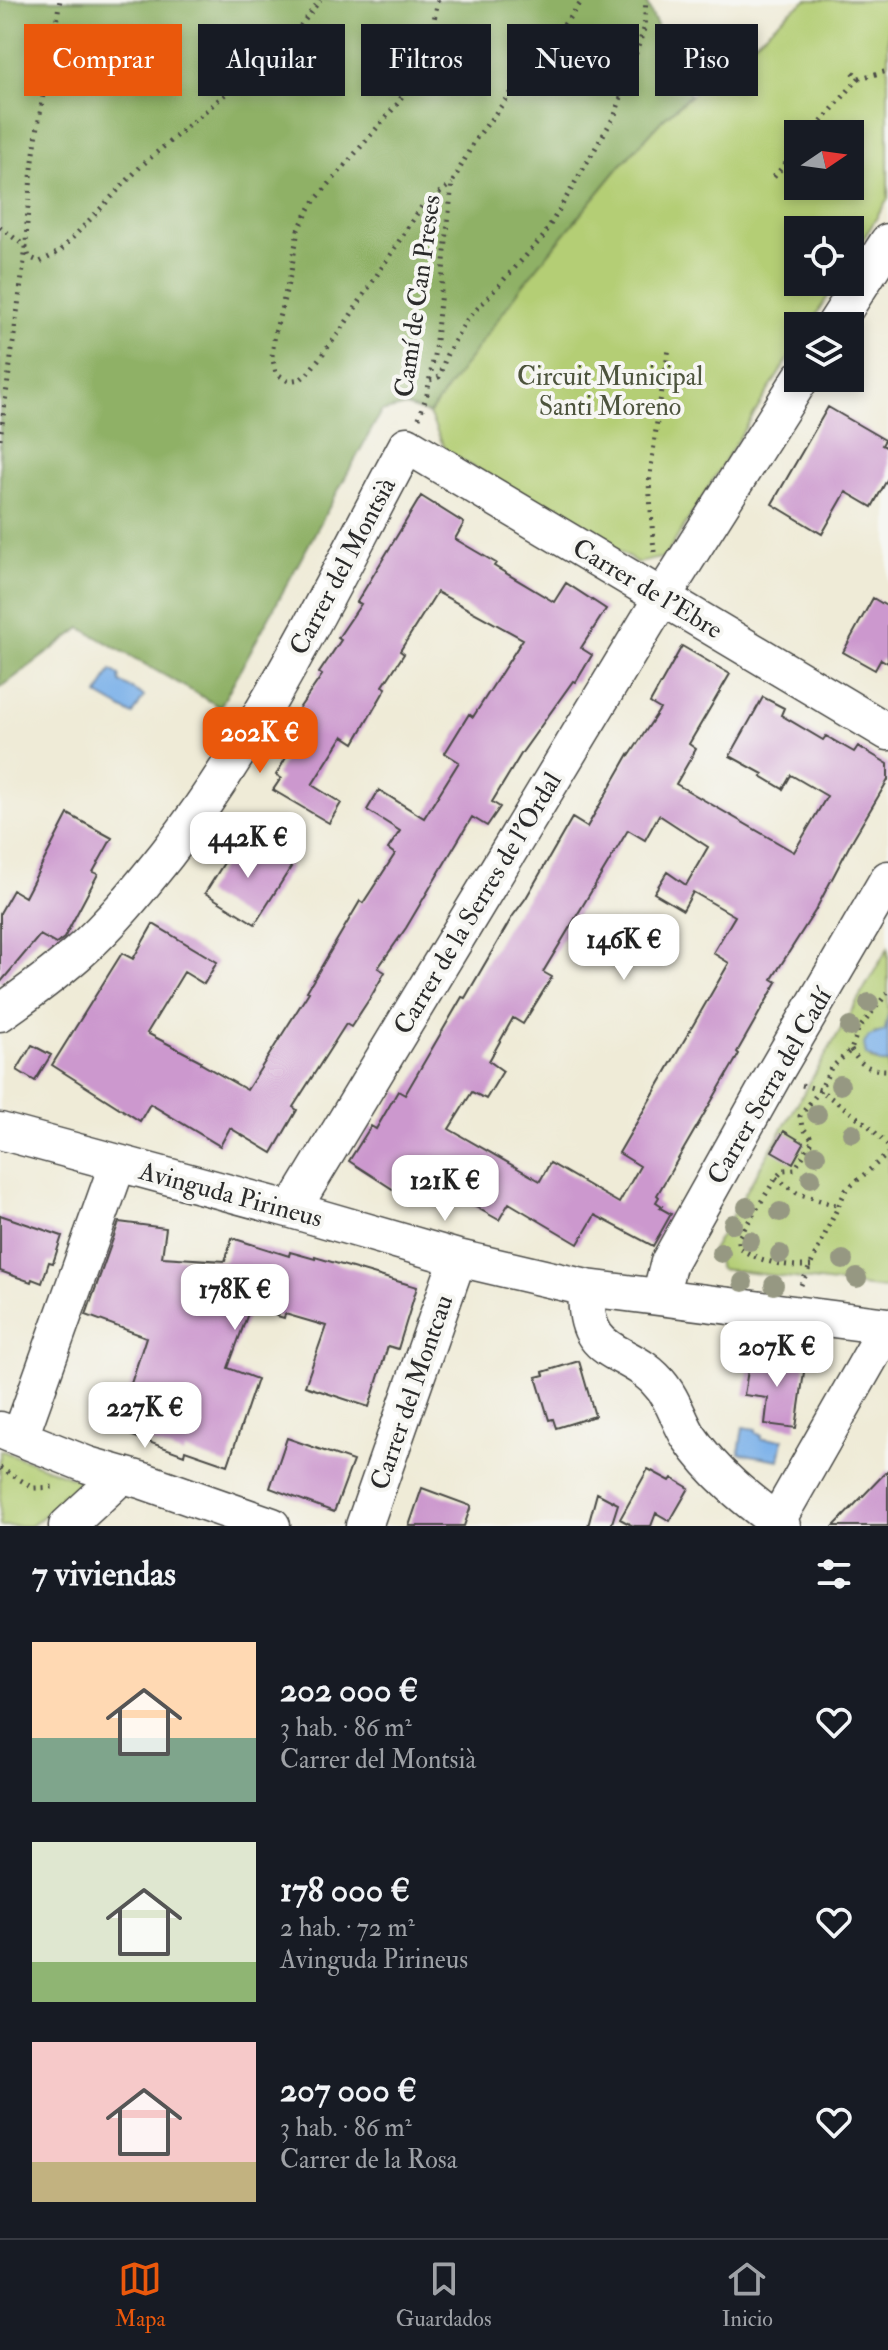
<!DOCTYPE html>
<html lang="es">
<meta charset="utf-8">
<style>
:root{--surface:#171b24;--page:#242831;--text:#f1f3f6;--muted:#9ea1a6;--line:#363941;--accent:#ea580c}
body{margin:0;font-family:"IM FELL Double Pica",serif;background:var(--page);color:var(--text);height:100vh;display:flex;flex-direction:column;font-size:30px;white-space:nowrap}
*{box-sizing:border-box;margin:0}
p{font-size:26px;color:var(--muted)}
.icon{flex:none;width:44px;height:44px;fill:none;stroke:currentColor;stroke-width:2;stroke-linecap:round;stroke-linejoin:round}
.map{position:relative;height:1526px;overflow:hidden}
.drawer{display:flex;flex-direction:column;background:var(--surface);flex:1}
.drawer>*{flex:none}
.hud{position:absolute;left:24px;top:24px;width:840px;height:72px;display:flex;gap:16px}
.needle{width:52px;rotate:77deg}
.fabs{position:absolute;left:784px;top:120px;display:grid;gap:16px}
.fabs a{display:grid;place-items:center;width:80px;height:80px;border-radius:0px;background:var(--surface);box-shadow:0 4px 12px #0003;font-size:40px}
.price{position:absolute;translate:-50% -68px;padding:0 18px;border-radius:16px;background:#fff;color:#222;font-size:26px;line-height:52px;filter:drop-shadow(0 2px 4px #0008)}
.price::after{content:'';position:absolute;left:50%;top:48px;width:24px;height:18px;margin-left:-12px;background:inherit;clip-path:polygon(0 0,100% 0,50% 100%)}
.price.current{background:var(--accent);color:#fff}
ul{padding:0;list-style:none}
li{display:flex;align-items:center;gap:24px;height:200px;padding:0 32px}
li span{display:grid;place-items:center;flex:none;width:224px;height:160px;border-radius:0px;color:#555}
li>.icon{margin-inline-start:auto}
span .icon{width:96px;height:96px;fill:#fffc;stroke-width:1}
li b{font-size:34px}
h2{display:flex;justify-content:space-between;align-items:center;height:96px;padding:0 32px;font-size:34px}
.tag{padding:0 28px;border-radius:0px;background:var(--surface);box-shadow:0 4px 12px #0003;font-size:28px;line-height:72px}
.tag.current{background:var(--accent);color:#fff}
.menu{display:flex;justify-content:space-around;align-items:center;height:112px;border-top:2px solid var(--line);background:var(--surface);font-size:22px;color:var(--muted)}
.menu a{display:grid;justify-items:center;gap:4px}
.menu .current{color:var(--accent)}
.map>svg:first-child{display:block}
.green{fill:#b4ce74;stroke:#707c50;stroke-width:2;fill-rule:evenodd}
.forest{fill:#8fb166;stroke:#5d6e48;stroke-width:2}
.water{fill:#7bb1e9;stroke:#536e8a;stroke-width:2}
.building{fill:#cc98ce;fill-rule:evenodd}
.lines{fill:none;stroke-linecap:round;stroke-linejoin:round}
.minor-casing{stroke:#484845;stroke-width:39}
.path{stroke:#484845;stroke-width:5;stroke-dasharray:2 6;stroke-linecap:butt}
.minor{stroke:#fff;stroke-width:36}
.tree{fill:#969882}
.labels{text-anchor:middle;stroke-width:8;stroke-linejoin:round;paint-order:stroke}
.street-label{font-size:26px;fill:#2b2b2b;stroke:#f6f6f2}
.park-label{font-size:26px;fill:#4d543d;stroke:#f6f6f2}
</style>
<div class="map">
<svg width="888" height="1526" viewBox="0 0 888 1526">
<rect width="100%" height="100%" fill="#f6f6f2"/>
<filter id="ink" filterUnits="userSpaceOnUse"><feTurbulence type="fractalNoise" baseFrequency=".0125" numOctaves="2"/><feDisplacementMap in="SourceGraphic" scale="16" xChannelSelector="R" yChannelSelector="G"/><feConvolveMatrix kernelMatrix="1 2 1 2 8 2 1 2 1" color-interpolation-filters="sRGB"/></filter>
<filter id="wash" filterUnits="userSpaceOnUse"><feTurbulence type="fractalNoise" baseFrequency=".006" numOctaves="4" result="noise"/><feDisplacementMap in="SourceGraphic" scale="32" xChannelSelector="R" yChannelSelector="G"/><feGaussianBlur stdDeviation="1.8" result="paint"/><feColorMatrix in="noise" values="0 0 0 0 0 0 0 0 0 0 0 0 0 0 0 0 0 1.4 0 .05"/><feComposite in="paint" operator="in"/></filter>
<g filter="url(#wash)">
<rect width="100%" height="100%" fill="#efebd7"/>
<path class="green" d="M 807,0 L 888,0 L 888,199 L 850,261 L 850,230 L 798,230 L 798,282 L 837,282 L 809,326 L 798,326 L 798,343 L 665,557 L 638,563 L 446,451 L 429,414 L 506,305 L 621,165 L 663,119 L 792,10 ZM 798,134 L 850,134 L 850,186 L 798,186 Z
M 888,948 L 888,1015 L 885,1031 L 882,1034 L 875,1033 L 865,1051 C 869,1061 878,1064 888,1063 L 888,1285 L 884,1289 L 720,1269 L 712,1250 Z
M 0,1450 L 83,1482 L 70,1495 L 31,1526 L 0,1526 Z"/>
<path class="forest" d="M 0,0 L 645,0 L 690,95 L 663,119 L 621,165 L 525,282 L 429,414 L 406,406 L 381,412 L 220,707 L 81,628 L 0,688 Z"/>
<path class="water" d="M 111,670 L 119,675 L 120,682 L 144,696 L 133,715 L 98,695 Z
M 888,1015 L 888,1063 L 880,1063 L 866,1055 L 864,1044 L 869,1036 L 885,1031 Z
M 743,1427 L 756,1429 L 756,1433 L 762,1436 L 761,1439 L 783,1439 L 779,1460 L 739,1453 Z"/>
<g id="blocks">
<path class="building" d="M 828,407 L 885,440 L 882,445 L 888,448 L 888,478 L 872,507 L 846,492 L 822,534 L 772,504 Z
M 421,496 L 464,523 L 455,539 L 496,563 L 494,566 L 554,602 L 566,583 L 606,609 L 581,648 L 592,655 L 576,682 L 573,681 L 521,754 L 492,802 L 500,807 L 487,826 L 472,817 L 406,928 L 378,968 L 385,972 L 372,995 L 351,1027 L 346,1024 L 293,1107 L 297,1110 L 272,1153 L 230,1128 L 220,1146 L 150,1104 L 140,1121 L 52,1065 L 122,953 L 133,959 L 153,924 L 217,962 L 204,984 L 184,972 L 147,1033 L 201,1061 L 200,1063 L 247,1090 L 309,992 L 307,991 L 360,901 L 363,903 L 395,854 L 388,849 L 400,831 L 367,810 L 379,790 L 424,818 L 459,762 L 445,753 L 469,714 L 473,717 L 523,639 L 437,592 L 400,651 L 404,654 L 383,686 L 386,688 L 354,743 L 343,736 L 312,785 L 341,803 L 329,823 L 273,790 L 281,778 L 276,775 L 288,754 L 274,745 L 322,675 L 319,673 L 341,640 L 338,638 L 361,604 L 357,602 Z
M 873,598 L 888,607 L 888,663 L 881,659 L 875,670 L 843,652 Z
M 682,646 L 730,674 L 689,744 L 696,749 L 676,784 L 794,852 L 827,796 L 791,775 L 783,789 L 761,776 L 763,774 L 730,756 L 763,697 L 784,708 L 781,715 L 823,740 L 826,736 L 854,752 L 858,746 L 888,764 L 888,780 L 853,839 L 815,911 L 772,979 L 777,982 L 737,1052 L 739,1054 L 657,1195 L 659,1197 L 656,1202 L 662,1206 L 660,1208 L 671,1214 L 653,1246 L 595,1215 L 578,1244 L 509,1203 L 499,1220 L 422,1177 L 408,1199 L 349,1161 L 371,1126 L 376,1129 L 398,1091 L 405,1095 L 462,997 L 465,998 L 512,917 L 526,898 L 572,818 L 587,827 L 629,754 L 630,755 L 660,709 L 650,703 ZM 659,815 L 708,847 L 686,885 L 667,872 L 654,893 L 683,910 L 693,892 L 735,916 L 713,953 L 729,963 L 619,1153 L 640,1166 L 619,1203 L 550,1163 L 540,1181 L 449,1129 L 472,1092 L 486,1099 L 503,1071 L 489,1061 L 513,1018 L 523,1024 L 552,977 L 543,972 L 628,830 L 645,840 Z
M 68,814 L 112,838 L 93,872 L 98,874 L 64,938 L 56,944 L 40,935 L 0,983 L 0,913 L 13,890 L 25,897 Z
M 241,836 L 291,867 L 255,924 L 205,893 Z
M 32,1045 L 51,1055 L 35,1081 L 17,1070 Z
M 784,1131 L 804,1143 L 793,1163 L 772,1151 Z
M 0,1215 L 62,1236 L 53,1263 L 49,1262 L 42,1283 L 32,1279 L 31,1282 L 0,1271 Z
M 119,1222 L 166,1228 L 162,1257 L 225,1261 L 232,1238 L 289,1256 L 290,1252 L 315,1259 L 315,1257 L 417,1287 L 398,1349 L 388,1346 L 369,1407 L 305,1386 L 326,1326 L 285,1314 L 284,1318 L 250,1308 L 228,1368 L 257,1379 L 228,1465 L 185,1450 L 184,1455 L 116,1430 L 146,1337 L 86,1315 Z
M 750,1358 L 805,1365 L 796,1428 L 765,1424 L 768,1398 L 744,1395 Z
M 579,1361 L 595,1416 L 556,1428 L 553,1419 L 549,1420 L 536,1377 L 544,1375 L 543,1372 Z
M 287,1438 L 353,1461 L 334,1512 L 270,1488 Z
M 648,1469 L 670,1481 L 672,1478 L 689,1488 L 670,1521 L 656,1513 L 651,1526 L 633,1526 L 620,1519 Z
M 888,1470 L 888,1526 L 834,1526 Z
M 422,1488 L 471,1506 L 464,1526 L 409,1526 Z
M 597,1493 L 618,1504 L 611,1526 L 588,1526 Z"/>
</g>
</g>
<g filter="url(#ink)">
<use href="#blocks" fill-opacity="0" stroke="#484845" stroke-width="2"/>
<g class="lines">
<g class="minor-casing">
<path id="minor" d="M 834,326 L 888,242
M 0,1013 C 27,994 53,975 77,954 C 111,924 139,889 167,854 C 264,729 332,584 407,445 L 888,732
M 0,1131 L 292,1210 L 458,1258 L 587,1288 L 888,1326
M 292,1210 L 663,596 L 801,378
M 587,1288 C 581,1363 630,1344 663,1388 C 674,1402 679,1421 689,1437 C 714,1474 746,1499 782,1526
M 660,1296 L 669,1262 L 777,1069 L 888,879
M 0,1430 L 88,1465 L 144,1481 L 272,1526
M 20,1437 L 118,1163
M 67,1526 L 122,1475
M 364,1526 L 458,1258
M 774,1526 L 888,1326"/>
</g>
<path class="path" d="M 438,0 L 434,20 L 423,52 L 399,102 L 312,204 L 298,230 L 291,272 L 275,333 L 272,356 L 276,373 L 288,381 L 301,379 L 308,373 L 341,330 L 422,206 L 452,183
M 859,78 L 888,71
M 811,134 L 859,78 L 853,72
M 774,177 L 798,149
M 0,227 L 26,247 L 29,257 L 40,262 L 59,252 L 141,166 L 292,37 L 320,0
M 430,380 L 439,377 L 447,354 L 466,321 L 543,237 L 615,115 L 644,29 L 646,0
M 419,418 L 427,394 L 435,350 L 452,183 L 475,140 L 583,0
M 0,439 L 26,247 C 28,164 46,81 60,0
M 654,552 L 649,483 L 658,414 L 669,348
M 851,1050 C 861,1066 869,1070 888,1070
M 802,1085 L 820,1090 L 869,1126 L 888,1146
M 776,1178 L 797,1193 L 839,1206
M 811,1266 C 785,1267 761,1262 739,1248 L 739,1237 L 776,1178 L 783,1170 L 795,1169 L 813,1140 L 802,1127 L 800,1116 L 820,1090 L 831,1068 L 851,1050 L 858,1030 L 888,992
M 801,1285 L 846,1190 L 888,1154
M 0,1468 L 34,1488 L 58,1487"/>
<use href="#minor" class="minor"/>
</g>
<g class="tree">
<circle cx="869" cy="1003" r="10"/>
<circle cx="850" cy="1027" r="10"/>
<circle cx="840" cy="1085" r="10"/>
<circle cx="817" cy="1114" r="10"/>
<circle cx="852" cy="1133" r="10"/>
<circle cx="816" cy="1155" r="10"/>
<circle cx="811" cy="1178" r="10"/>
<circle cx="747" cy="1207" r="10"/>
<circle cx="780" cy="1212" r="10"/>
<circle cx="733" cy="1224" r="10"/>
<circle cx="750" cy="1241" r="10"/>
<circle cx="721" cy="1253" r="10"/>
<circle cx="780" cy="1254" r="10"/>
<circle cx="843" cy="1260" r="10"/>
<circle cx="857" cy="1278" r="10"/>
<circle cx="743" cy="1282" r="10"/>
<circle cx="774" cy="1285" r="10"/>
</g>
</g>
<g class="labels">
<g class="street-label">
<text transform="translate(417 296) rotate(-82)" y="9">Camí de Can Preses</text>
<text transform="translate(342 566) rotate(-62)" y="9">Carrer del Montsià</text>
<text transform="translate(648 588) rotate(31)" y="9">Carrer de l'Ebre</text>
<text transform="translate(477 903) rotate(-59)" y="9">Carrer de la Serres de l'Ordal</text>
<text transform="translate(769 1086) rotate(-60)" y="9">Carrer Serra del Cadí</text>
<text transform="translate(231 1194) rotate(15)" y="9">Avinguda Pirineus</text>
<text transform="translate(411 1392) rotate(-71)" y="9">Carrer del Montcau</text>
</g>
<g class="park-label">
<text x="610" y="385">Circuit Municipal<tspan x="610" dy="30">Santi Moreno</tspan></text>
</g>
</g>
</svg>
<div class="fabs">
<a><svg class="needle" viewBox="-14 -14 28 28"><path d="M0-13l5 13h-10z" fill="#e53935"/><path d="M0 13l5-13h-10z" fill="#9ea1a6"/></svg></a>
<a><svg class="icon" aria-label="locate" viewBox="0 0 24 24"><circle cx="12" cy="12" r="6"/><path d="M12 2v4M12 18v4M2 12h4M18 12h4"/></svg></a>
<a><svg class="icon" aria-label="layers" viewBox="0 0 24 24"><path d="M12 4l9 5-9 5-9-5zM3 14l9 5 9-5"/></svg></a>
</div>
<b class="price current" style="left:260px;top:775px">202K €</b>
<b class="price" style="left:248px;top:880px">442K €</b>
<b class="price" style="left:624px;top:982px">146K €</b>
<b class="price" style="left:445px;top:1223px">121K €</b>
<b class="price" style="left:235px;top:1332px">178K €</b>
<b class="price" style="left:777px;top:1389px">207K €</b>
<b class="price" style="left:145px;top:1450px">227K €</b>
<div class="hud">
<a class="tag current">Comprar</a>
<a class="tag">Alquilar</a>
<a class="tag">Filtros</a>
<a class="tag">Nuevo</a>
<a class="tag">Piso</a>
</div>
</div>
<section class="drawer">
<h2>7 viviendas<svg class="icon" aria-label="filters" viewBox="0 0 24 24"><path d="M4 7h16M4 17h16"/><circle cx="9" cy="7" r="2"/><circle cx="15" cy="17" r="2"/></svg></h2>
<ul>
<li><span style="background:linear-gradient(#ffd9b3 60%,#7fa58c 0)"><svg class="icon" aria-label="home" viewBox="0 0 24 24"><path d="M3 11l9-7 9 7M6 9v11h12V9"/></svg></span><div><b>202 000 €</b><p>3 hab. · 86 m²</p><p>Carrer del Montsià</p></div><svg class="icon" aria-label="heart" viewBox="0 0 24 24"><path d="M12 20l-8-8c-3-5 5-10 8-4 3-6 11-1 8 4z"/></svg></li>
<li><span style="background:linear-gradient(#dfe7d0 75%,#8fb573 0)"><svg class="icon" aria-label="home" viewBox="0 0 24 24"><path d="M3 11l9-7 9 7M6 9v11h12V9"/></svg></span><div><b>178 000 €</b><p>2 hab. · 72 m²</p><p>Avinguda Pirineus</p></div><svg class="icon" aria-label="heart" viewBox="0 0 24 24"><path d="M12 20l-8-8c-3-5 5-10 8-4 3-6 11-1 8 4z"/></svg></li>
<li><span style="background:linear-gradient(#f6c9c9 75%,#c2b280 0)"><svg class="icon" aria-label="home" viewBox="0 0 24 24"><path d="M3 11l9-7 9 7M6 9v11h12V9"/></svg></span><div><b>207 000 €</b><p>3 hab. · 86 m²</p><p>Carrer de la Rosa</p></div><svg class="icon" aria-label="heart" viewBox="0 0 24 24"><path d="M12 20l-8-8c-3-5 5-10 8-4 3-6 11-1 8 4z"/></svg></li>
</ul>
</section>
<nav class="menu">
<a class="current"><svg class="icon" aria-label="map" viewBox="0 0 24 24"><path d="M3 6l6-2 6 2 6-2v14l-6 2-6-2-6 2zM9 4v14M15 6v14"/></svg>Mapa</a>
<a><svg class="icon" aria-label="saved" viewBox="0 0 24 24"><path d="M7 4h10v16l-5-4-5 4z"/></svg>Guardados</a>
<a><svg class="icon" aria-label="home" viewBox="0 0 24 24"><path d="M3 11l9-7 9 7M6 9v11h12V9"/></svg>Inicio</a>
</nav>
